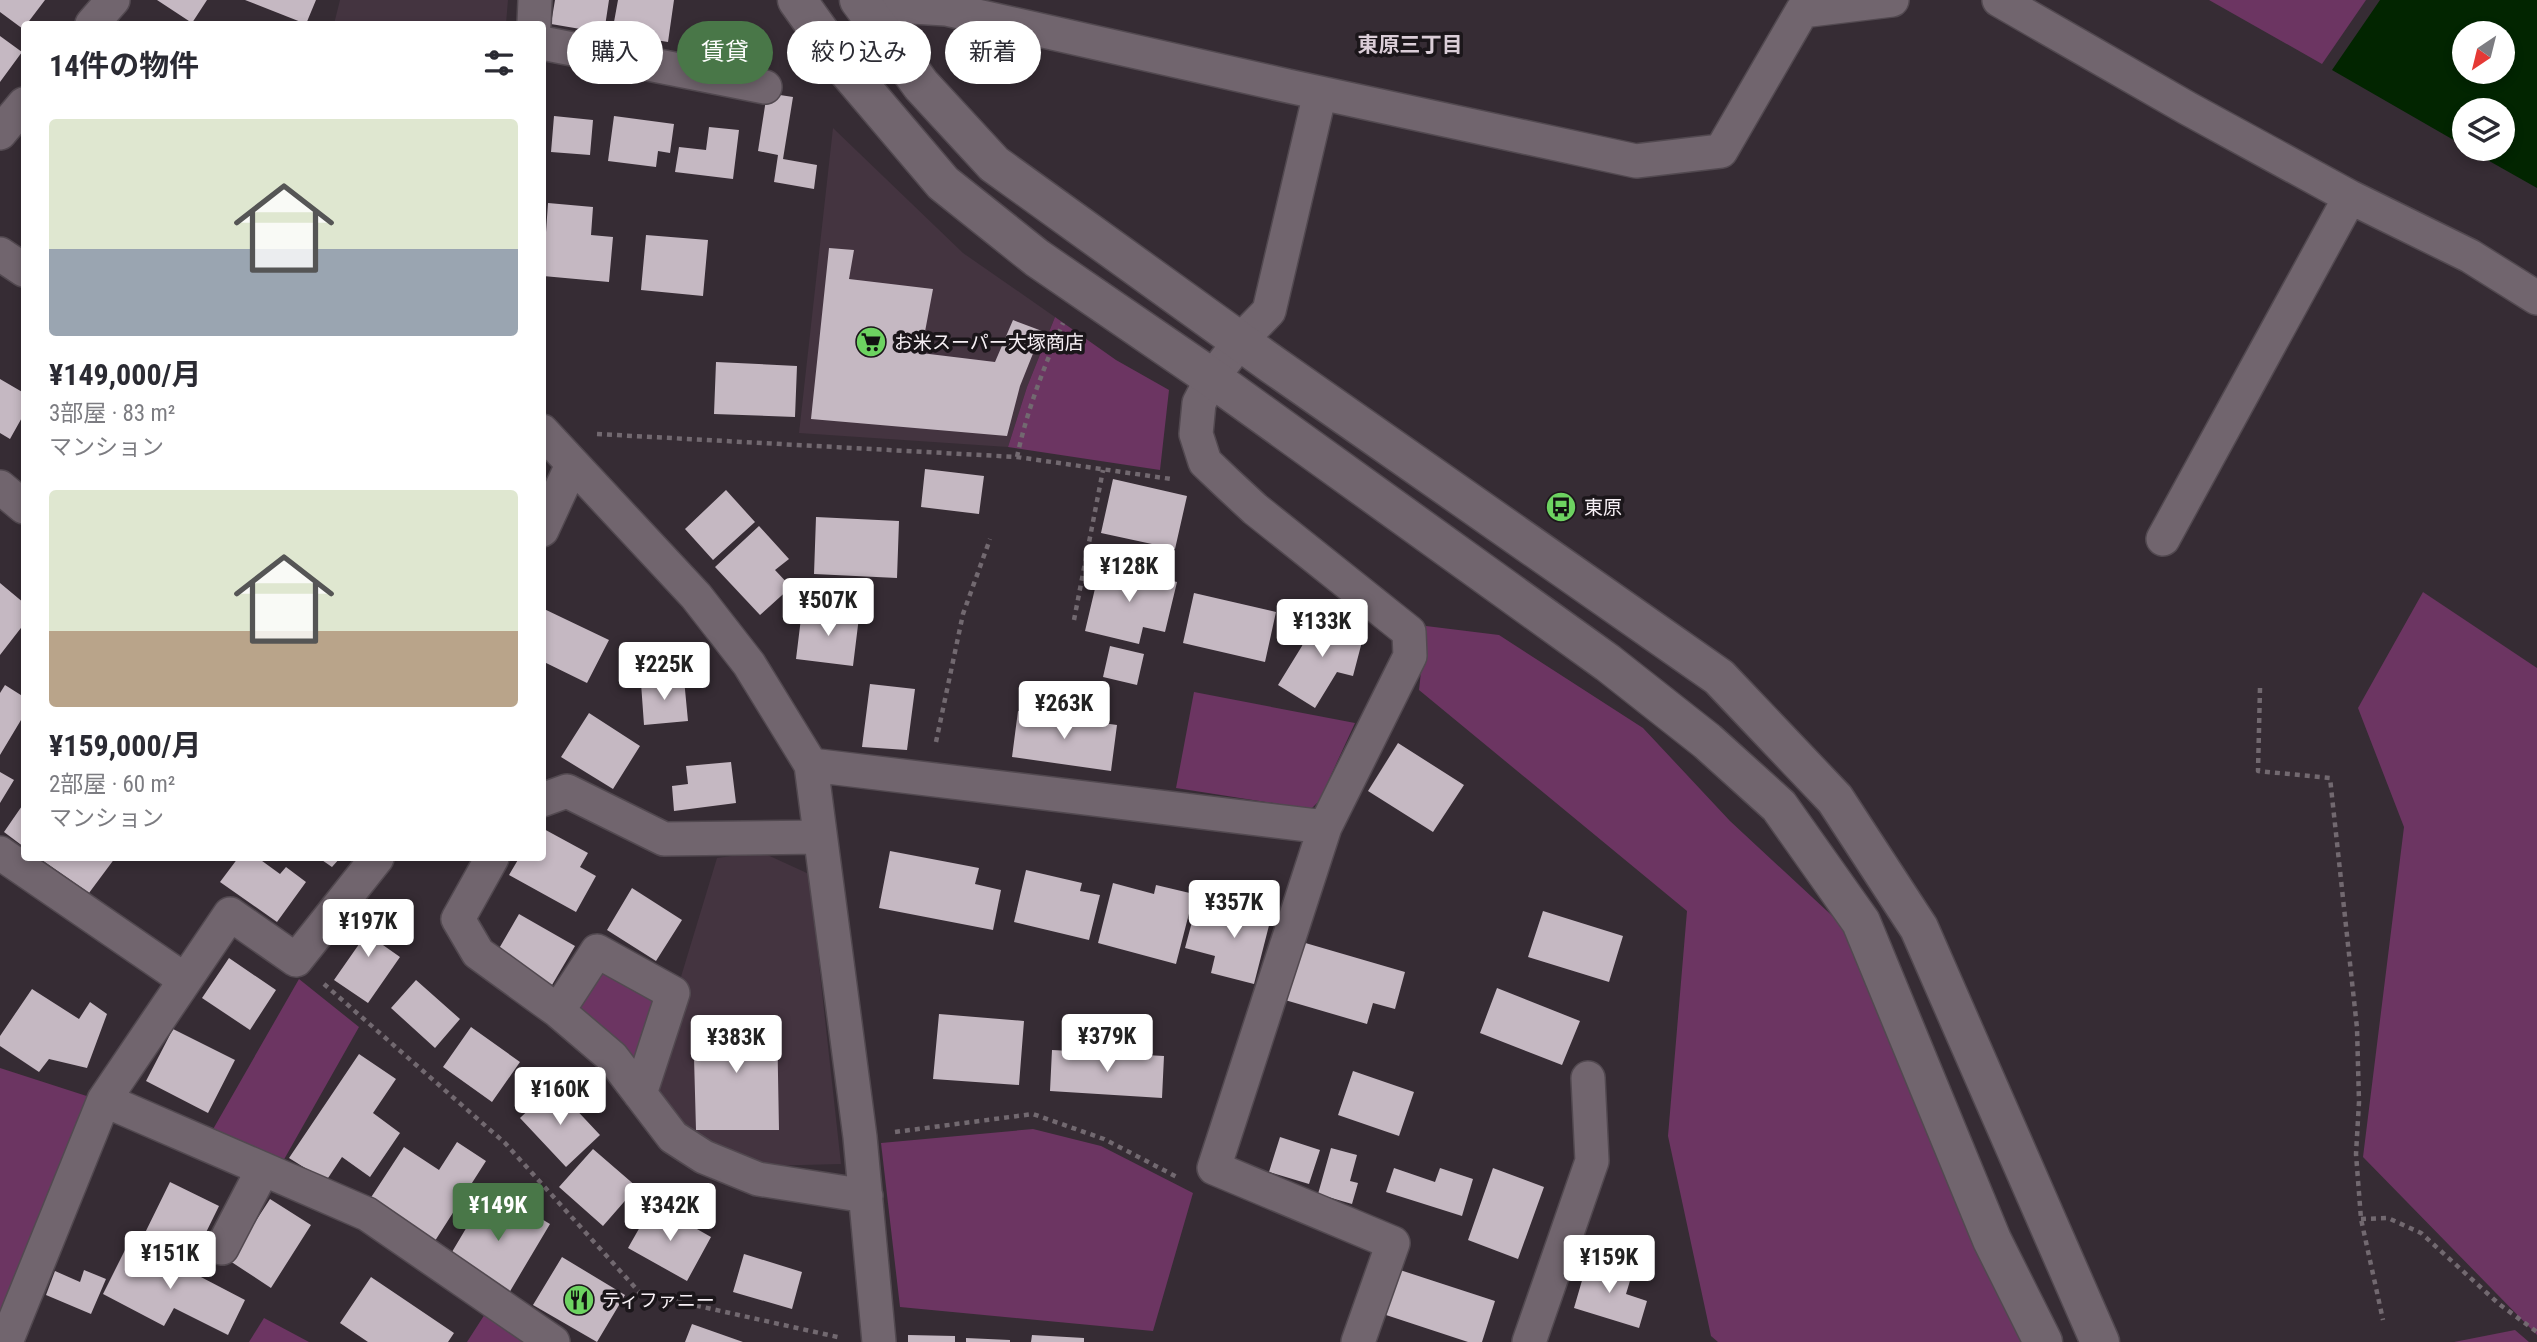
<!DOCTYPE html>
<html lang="ja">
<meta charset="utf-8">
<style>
:root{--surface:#fff;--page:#f2f2f3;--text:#2b2b33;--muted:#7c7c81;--accent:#497748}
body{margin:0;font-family:"Roboto Condensed","Noto Sans JP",sans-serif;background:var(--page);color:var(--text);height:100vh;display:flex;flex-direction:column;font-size:26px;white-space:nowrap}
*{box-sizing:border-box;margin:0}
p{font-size:23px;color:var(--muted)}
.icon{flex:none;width:38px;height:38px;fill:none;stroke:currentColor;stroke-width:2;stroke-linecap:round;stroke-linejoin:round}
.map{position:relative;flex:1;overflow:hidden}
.sheet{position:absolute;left:21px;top:21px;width:525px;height:840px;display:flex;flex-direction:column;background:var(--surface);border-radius:7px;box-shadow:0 4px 10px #0003}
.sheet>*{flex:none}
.hud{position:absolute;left:567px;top:21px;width:665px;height:63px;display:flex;gap:14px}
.needle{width:46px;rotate:215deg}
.buttons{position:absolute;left:2452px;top:21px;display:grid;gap:14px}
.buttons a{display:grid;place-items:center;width:63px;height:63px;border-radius:50%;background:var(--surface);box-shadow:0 4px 10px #0003;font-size:35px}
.price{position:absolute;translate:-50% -60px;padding:0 16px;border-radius:7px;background:#fff;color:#222;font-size:23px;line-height:46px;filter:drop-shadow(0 2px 4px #0008)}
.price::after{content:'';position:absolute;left:50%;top:42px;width:21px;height:16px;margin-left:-10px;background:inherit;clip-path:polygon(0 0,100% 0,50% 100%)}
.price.selected{background:var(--accent);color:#fff}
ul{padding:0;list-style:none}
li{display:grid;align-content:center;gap:14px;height:371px;padding:0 28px}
li span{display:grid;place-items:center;height:217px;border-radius:7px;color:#555}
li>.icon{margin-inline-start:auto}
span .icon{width:126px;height:126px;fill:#fffc;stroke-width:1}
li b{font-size:30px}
h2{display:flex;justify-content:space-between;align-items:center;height:84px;padding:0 28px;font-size:30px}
.tag{padding:0 24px;border-radius:32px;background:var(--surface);box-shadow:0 4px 10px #0003;font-size:24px;line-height:63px}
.tag.selected{background:var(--accent);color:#fff}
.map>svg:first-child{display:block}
.built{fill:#443440}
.green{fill:#6c3562}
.water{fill:#022500;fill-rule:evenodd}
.building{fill:#c5b8c2}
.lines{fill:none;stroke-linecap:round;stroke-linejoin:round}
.street-casing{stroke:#524950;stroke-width:36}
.secondary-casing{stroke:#524950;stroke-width:41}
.path{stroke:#726970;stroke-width:4.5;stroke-dasharray:5 5;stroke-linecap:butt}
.street{stroke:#71656e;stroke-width:33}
.secondary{stroke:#71656e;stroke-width:38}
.labels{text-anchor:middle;stroke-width:7;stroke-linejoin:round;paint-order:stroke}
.poi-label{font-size:19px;fill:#f6eff4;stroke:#1b161a;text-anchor:start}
.neighbourhood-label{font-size:21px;font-weight:bold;fill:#dbced8;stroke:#1b161a}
</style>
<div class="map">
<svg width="2537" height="1342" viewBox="0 0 2537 1342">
<rect width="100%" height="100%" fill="#362c34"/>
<path class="built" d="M 340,0 L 508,0 L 506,24 L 334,24 Z
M 833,128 L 963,253 L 1055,317 L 1027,387 L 1008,447 L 799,433 Z
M 761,852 L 809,874 L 841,1164 L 761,1166 L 709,1149 L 647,1089 L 717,858 Z"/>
<path class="green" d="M 2209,0 L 2366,0 L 2322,64 Z
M 1055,317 L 1116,360 L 1169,390 L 1160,470 L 1008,447 L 1027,387 Z
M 2423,592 L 2537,668 L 2537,1335 L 2363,1157 L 2404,827 L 2358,708 Z
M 1426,626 L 1499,635 L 1643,728 L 1730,821 L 1868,949 L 2054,1342 L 1718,1342 L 1711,1336 L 1668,1136 L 1687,911 L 1419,690 Z
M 1194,692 L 1355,723 L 1319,801 L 1311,809 L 1176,788 Z
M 599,955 L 669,995 L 642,1073 L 566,1006 Z
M 299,979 L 359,1027 L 282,1163 L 212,1131 Z
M 0,1068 L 99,1100 L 0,1330 Z
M 1033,1129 L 1101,1146 L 1193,1193 L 1153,1331 L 900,1307 L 881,1143 Z
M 485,1314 L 527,1342 L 467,1342 Z
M 264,1318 L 309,1342 L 249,1342 Z
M 2515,1330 L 2529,1342 L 2454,1342 Z"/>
<path class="water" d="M 2380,0 L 2537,0 L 2537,188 L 2468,149 L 2502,149 L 2502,110 L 2464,110 L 2464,146 L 2332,70 ZM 2464,33 L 2502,33 L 2502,72 L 2464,72 Z"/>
<path class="building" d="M 0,0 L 45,0 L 23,29 L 0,12 Z
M 157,0 L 207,0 L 192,23 Z
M 245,0 L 316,0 L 306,24 Z
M 555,0 L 609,0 L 604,33 L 551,24 Z
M 618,0 L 674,0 L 668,42 L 612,33 Z
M 0,36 L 22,52 L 0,82 Z
M 767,93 L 793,97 L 783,159 L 817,165 L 814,189 L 774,182 L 778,155 L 758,151 Z
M 554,116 L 593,120 L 590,155 L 551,152 Z
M 614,116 L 674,124 L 670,153 L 658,151 L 656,167 L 608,161 Z
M 709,127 L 739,130 L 733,179 L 675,172 L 679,147 L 706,150 Z
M 548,203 L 593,207 L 591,235 L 613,237 L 609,282 L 543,276 Z
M 646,235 L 708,240 L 703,296 L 641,290 Z
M 829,248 L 854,250 L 849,279 L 933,289 L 921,353 L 995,362 L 1013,320 L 1042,331 L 1020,386 L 1007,436 L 811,419 Z
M 716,362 L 797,366 L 795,417 L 714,414 Z
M 0,379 L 24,393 L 24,414 L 10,439 L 0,433 Z
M 925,469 L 984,476 L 979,514 L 921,507 Z
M 1113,479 L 1187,496 L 1175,549 L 1101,533 Z
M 726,490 L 755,522 L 713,560 L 685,529 Z
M 816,517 L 899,521 L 897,578 L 814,574 Z
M 759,526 L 789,559 L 775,570 L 791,587 L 760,615 L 715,567 Z
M 1101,563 L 1177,582 L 1165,632 L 1143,627 L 1139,644 L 1085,631 Z
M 0,583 L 24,603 L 24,624 L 0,655 Z
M 1194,593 L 1276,612 L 1265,662 L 1183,643 Z
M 542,608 L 609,640 L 587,683 L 542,661 Z
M 802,610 L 859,617 L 853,666 L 796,659 Z
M 1316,613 L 1364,634 L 1353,676 L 1337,672 L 1315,708 L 1278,685 L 1302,646 Z
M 1110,646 L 1144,654 L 1137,685 L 1103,677 Z
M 684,679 L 688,721 L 644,725 L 641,683 Z
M 870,684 L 915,689 L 907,750 L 862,747 Z
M 5,685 L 24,697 L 24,715 L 0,755 L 0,693 Z
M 1018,711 L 1117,725 L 1111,771 L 1012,757 Z
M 589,713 L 640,746 L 613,789 L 561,757 Z
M 1398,743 L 1464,785 L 1433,832 L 1368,791 Z
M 731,762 L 736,803 L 674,811 L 672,786 L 688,784 L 686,766 Z
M 0,772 L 14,780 L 0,803 Z
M 24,803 L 24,847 L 4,832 Z
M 542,828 L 588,853 L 580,867 L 596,876 L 576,912 L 509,875 L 519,858 L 542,858 Z
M 890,851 L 979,868 L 975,884 L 1001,890 L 993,930 L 879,908 Z
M 39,858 L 115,858 L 89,893 Z
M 238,858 L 258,858 L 280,874 L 286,867 L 306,882 L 277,922 L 220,882 Z
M 319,858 L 340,858 L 332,867 Z
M 1026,870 L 1082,883 L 1080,891 L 1100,895 L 1089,940 L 1014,922 Z
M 1113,883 L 1154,894 L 1156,885 L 1194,894 L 1176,964 L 1098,943 Z
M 632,888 L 682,920 L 656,961 L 607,930 Z
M 1234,896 L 1274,906 L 1254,984 L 1211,973 L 1215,956 L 1185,948 L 1193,918 L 1226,926 Z
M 361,901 L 386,919 L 373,938 L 400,957 L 368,1003 L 334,980 L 371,927 L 352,914 Z
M 1543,911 L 1623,936 L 1609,982 L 1528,957 Z
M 519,914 L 575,946 L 552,985 L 497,952 Z
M 1302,942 L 1405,972 L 1395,1009 L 1373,1003 L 1367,1024 L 1285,1000 Z
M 229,958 L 276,990 L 250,1030 L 202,998 Z
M 416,980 L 460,1019 L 435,1048 L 391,1008 Z
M 1497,988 L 1580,1021 L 1562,1065 L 1480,1033 Z
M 32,989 L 79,1019 L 90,1002 L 107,1014 L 87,1068 L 49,1059 L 39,1072 L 0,1046 L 0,1036 Z
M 939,1014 L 1024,1021 L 1019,1085 L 933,1079 Z
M 777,1020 L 779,1130 L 696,1130 L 693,1021 Z
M 471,1027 L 520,1062 L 492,1102 L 443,1067 Z
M 173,1029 L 235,1060 L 208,1113 L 146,1081 Z
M 1052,1050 L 1164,1056 L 1162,1098 L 1050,1091 Z
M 359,1054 L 396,1079 L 373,1113 L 400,1133 L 370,1177 L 342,1157 L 326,1181 L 289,1158 Z
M 1353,1071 L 1414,1092 L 1399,1136 L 1338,1115 Z
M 554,1086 L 600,1135 L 566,1167 L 520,1118 Z
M 1280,1137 L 1320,1150 L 1309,1184 L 1269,1172 Z
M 457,1142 L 486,1161 L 433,1244 L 368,1202 L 404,1147 L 439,1170 Z
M 1331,1148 L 1357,1155 L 1350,1181 L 1358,1183 L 1352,1204 L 1318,1194 Z
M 593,1149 L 637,1187 L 603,1226 L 559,1187 Z
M 1394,1168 L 1435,1182 L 1440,1168 L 1473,1179 L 1462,1216 L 1386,1192 Z
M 1493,1168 L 1544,1187 L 1518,1259 L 1468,1240 Z
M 170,1182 L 219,1206 L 190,1265 L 141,1241 Z
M 490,1188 L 550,1224 L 506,1298 L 446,1262 Z
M 270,1199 L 311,1225 L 271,1288 L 230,1261 Z
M 653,1204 L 711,1237 L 687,1281 L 628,1248 Z
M 130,1240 L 245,1300 L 228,1335 L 174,1308 L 164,1326 L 103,1294 Z
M 744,1254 L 802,1272 L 792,1309 L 733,1292 Z
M 562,1257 L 625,1295 L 597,1342 L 533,1305 Z
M 1588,1260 L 1632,1274 L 1626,1294 L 1647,1301 L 1639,1328 L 1574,1308 Z
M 84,1270 L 106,1279 L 91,1314 L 46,1295 L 55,1271 L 80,1282 Z
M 1400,1270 L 1495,1301 L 1482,1342 L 1468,1342 L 1386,1315 Z
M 371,1277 L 454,1333 L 448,1342 L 368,1342 L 340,1323 Z
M 692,1324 L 743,1342 L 685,1342 Z
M 908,1335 L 955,1336 L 955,1342 L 908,1342 Z
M 1032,1335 L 1084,1338 L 1084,1342 L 1031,1342 Z
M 966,1338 L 1010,1340 L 1010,1342 L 966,1342 Z"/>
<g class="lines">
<g class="street-casing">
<path id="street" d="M 1999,0 L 2187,108 L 2350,197 L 2470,256 L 2537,298
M 861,4 L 946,9 L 1288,86 L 1636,161 L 1721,151 L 1802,11 L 1892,0
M 92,24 L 113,0
M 534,24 L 535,0
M 542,43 L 765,87
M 0,133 L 24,104
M 0,254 L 24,270
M 542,431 L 696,596 L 749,664 L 811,765 L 860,1137 L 879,1342
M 0,487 L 24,507
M 542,530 L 572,465
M 2163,539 L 2350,197
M 811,765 L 1325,827 L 1410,656 L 1409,632 L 1255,509 L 1227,483 L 1205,462 L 1196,434 L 1199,403 L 1212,378 L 1241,340 L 1269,311 L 1320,93
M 542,800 L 567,791 L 664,839 L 820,837
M 1325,827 L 1214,1168 L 1393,1243 L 1358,1342
M 0,853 L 185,980
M 492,858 L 458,919 L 478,953 L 558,1011 L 612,1057 L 673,1137 L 704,1157 L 758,1179 L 866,1196
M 558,1011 L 597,951 L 673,993 L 640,1094
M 104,1100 L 367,1214 L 553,1342
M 222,1248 L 263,1169
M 6,1342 L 104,1100 L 230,914 L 296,960 L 377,858
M 1529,1342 L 1592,1161 L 1588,1078"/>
</g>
<g class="secondary-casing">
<path id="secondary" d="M 797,0 L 847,70 L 943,183 L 1037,258 L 1212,378 L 1608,663 L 1707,741 L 1779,806 L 1861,922 L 1992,1240 L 2043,1342
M 859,0 L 921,85 L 994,164 L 1273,365 L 1719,677 L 1835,799 L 1919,928 L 2100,1342"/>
</g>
<path class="path" d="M 597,434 L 1017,457 L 1171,479
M 1017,457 C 1027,410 1044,367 1063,323
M 1074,620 L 1103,470
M 2260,688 L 2258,771 L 2330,778 L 2357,1028 L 2359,1102 L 2356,1154 L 2361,1219 L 2383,1320
M 936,742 L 963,614 L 990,539
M 324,984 L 505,1143 L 640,1293 L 842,1338
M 895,1132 L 1033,1114 L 1104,1139 L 1177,1177
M 2361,1219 L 2388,1218 L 2421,1233 L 2499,1304 L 2537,1332"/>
<use href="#street" class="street"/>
<use href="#secondary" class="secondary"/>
</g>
<defs>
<g id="supermarket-disc" transform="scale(1.575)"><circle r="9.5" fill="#6dd361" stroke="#1b161a"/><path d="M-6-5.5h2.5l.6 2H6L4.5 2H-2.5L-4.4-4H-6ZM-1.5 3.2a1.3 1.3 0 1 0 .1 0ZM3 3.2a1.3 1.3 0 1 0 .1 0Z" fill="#111"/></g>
<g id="bus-disc" transform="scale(1.575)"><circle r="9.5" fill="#6dd361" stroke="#1b161a"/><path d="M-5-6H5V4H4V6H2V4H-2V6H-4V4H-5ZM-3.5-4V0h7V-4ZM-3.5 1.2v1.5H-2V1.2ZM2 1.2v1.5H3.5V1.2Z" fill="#111"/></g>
<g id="restaurant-disc" transform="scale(1.575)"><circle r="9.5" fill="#6dd361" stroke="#1b161a"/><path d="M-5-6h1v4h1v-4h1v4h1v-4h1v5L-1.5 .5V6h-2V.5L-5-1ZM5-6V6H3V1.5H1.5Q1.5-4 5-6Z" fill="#111"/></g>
</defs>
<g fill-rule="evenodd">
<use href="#supermarket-disc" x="871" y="342"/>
<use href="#bus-disc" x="1561" y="507"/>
<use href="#restaurant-disc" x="579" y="1300"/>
</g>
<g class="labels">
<g class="poi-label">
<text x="894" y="349">お米スーパー大塚商店</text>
<text x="1584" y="514">東原</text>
<text x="602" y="1307">ティファニー</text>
</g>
<g class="neighbourhood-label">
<text x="1410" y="52">東原三丁目</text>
</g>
</g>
</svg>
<div class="buttons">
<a><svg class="needle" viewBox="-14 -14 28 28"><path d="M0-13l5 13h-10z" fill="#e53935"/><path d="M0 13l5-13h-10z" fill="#7c7c81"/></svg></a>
<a><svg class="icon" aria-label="layers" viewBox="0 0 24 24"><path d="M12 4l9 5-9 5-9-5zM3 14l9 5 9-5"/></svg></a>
</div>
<b class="price" style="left:1129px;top:604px">¥128K</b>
<b class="price" style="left:828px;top:638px">¥507K</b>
<b class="price" style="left:1322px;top:659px">¥133K</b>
<b class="price" style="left:664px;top:702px">¥225K</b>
<b class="price" style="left:1064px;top:741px">¥263K</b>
<b class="price" style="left:1234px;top:940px">¥357K</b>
<b class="price" style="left:368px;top:959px">¥197K</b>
<b class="price" style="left:1107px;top:1074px">¥379K</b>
<b class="price" style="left:736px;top:1075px">¥383K</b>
<b class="price" style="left:560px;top:1127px">¥160K</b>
<b class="price selected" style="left:498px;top:1243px">¥149K</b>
<b class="price" style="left:670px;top:1243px">¥342K</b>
<b class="price" style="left:170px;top:1291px">¥151K</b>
<b class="price" style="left:1609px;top:1295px">¥159K</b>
<div class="hud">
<a class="tag">購入</a>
<a class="tag selected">賃貸</a>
<a class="tag">絞り込み</a>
<a class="tag">新着</a>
</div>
<section class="sheet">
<h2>14件の物件<svg class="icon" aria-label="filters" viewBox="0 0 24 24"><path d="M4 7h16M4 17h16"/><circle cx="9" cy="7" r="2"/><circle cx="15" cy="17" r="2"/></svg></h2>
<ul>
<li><span style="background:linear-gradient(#dfe7d0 60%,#9aa5b1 0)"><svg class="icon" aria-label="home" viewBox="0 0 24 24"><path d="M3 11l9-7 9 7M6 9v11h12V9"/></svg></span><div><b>¥149,000/月</b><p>3部屋 · 83 m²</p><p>マンション</p></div></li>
<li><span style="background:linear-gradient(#dfe7d0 65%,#b9a48a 0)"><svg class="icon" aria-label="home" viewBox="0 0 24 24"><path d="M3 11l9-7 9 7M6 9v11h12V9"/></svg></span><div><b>¥159,000/月</b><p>2部屋 · 60 m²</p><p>マンション</p></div></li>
</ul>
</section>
</div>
